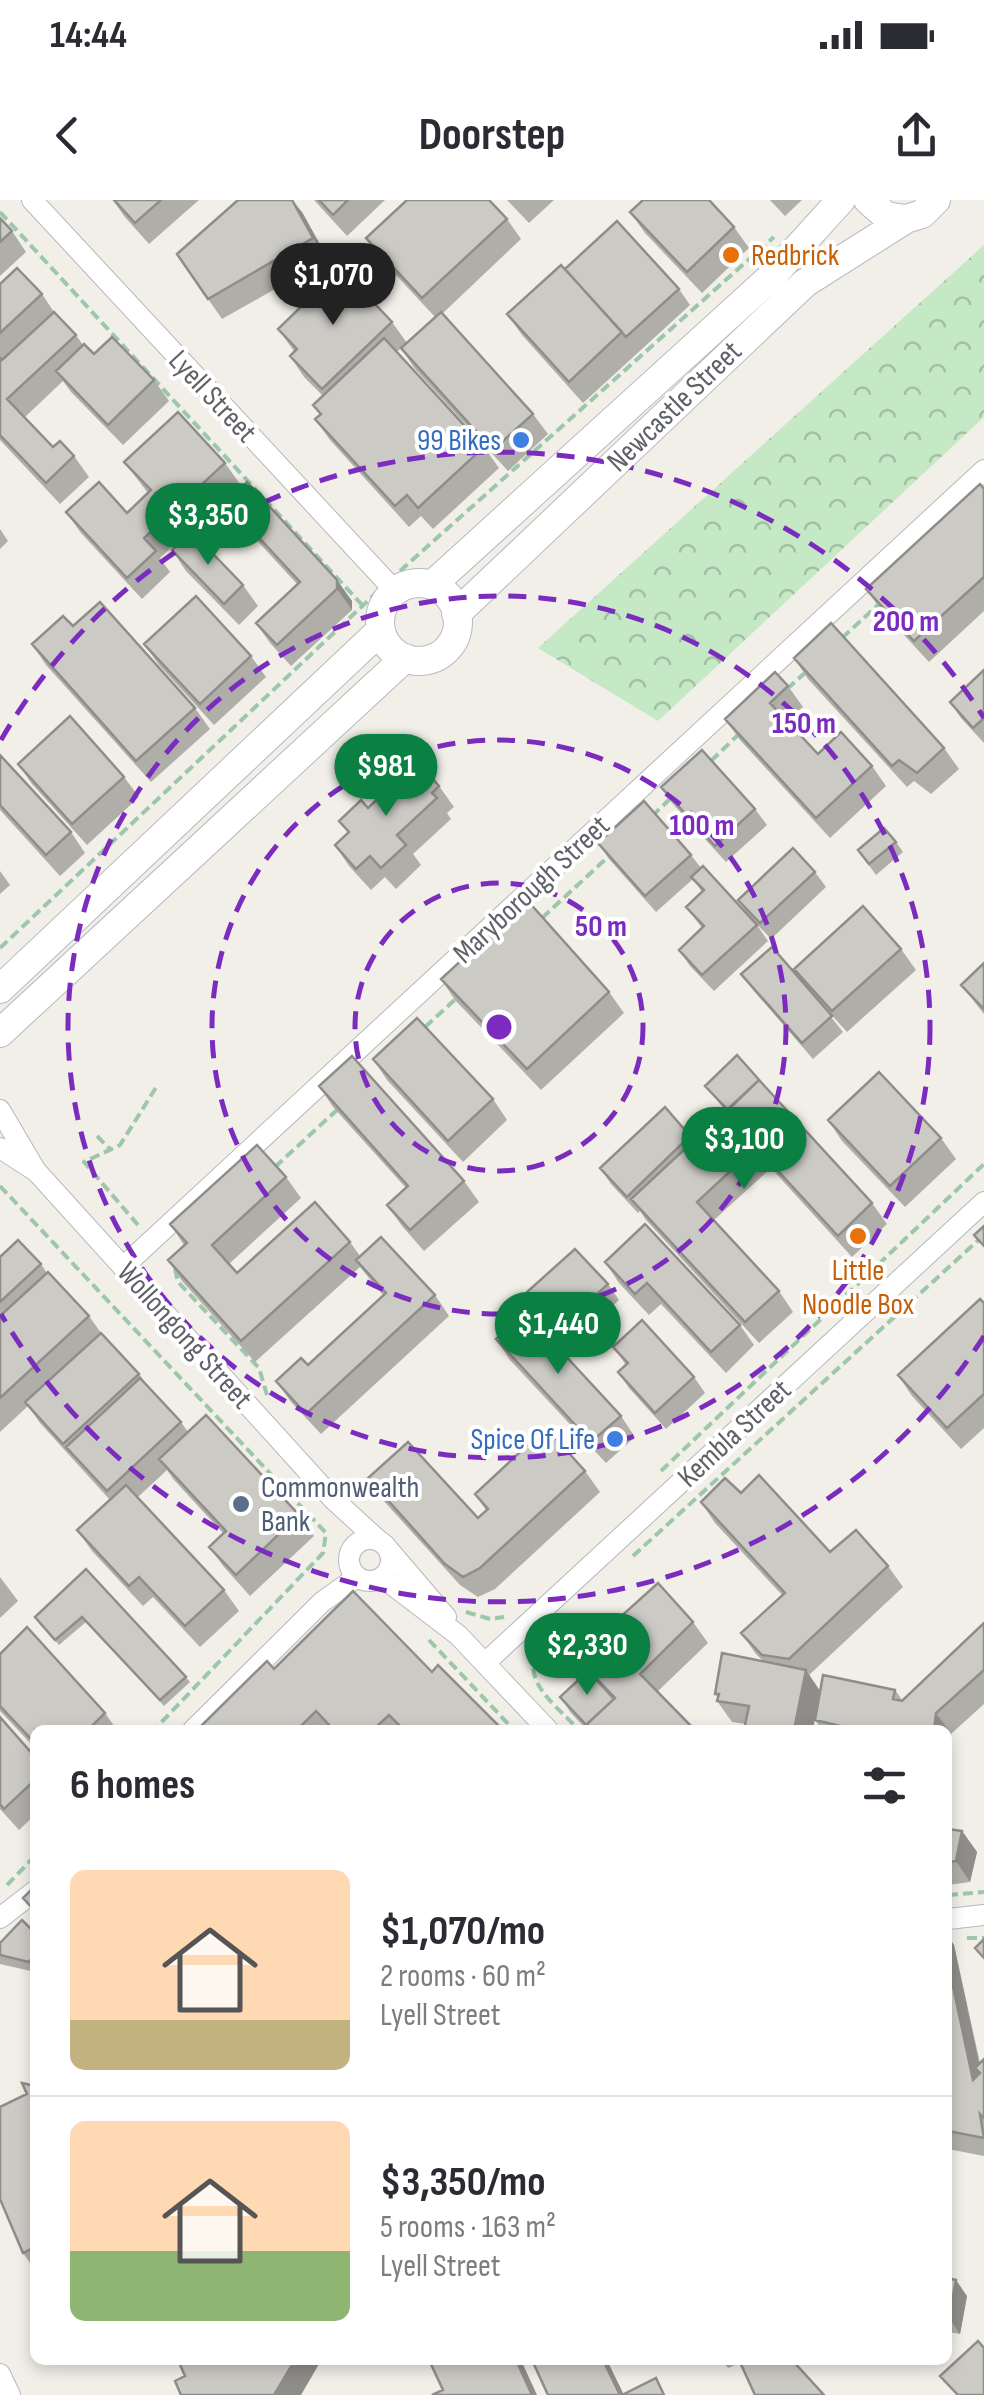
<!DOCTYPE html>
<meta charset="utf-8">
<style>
:root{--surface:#fff;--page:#f2f2f3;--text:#2b2b33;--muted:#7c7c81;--line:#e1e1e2;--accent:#0b8043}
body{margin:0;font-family:"Sofia Sans Condensed",sans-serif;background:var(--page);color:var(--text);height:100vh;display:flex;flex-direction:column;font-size:38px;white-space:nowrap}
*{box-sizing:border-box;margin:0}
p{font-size:32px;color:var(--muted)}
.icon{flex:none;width:55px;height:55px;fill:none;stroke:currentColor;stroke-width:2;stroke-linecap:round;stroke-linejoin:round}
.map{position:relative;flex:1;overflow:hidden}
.drawer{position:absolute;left:30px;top:1525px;width:922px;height:640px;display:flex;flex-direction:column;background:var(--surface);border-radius:15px;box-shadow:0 5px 15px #0003}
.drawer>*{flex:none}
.price{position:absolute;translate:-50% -85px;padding:0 22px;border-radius:35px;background:var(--accent);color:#fff;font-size:32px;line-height:65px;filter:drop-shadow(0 2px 5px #0008)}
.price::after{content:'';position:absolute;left:50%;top:60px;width:30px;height:22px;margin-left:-15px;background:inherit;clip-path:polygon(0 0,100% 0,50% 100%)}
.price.selected{background:#222;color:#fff}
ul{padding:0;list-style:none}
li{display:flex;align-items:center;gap:30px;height:250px;padding:0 40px}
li+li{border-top:2px solid var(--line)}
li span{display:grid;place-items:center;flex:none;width:280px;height:200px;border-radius:15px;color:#555}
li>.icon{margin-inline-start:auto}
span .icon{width:120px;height:120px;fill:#fffc;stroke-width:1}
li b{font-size:42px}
h2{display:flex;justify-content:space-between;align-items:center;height:120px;padding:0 40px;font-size:42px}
.status{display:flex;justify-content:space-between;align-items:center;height:70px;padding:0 50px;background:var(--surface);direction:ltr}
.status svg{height:28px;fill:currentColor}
header{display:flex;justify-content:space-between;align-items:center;height:130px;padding:0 40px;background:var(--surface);font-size:45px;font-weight:700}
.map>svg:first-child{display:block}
.forest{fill:url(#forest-crowns)}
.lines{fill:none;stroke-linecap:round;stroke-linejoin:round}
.street-casing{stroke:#b5b8bc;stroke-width:22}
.secondary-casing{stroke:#b6babf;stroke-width:30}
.path{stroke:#9cc7a9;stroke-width:4;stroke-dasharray:10 5;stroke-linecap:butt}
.street{stroke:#fff;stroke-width:20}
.secondary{stroke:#fff;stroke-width:28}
.wall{fill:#afaea9}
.shaded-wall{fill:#8f8d8a}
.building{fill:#cccac5;stroke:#8f8d8a;stroke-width:2.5}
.ring{fill:none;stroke:#7b2cbf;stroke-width:5;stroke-dasharray:18 12}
.food-dot{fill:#e8710a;stroke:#fff;stroke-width:4}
.shop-dot{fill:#3f7fe0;stroke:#fff;stroke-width:4}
.service-dot{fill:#5c6f8a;stroke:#fff;stroke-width:4}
.labels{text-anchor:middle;stroke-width:8;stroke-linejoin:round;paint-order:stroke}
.food-label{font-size:30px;fill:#c56008;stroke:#fff;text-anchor:start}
.street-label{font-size:30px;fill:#5f6368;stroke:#fff}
.shop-label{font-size:30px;fill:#366cbe;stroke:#fff;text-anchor:end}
.service-label{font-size:30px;fill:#4e5e75;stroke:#fff;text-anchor:start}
.centre{fill:#7b2cbf;stroke:#fff;stroke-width:5}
.ring-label{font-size:30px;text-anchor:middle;font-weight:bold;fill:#7b2cbf;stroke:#fff;stroke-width:8;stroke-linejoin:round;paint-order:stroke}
</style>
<div class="status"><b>14:44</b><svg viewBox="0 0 49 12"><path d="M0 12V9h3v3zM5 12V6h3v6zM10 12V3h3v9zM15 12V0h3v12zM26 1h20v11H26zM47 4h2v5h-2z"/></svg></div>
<header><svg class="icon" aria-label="back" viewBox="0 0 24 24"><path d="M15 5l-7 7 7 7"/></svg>Doorstep<svg class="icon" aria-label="share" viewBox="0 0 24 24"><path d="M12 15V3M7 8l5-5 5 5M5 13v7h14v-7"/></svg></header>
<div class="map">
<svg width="984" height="2195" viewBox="0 0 984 2195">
<defs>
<pattern id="forest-crowns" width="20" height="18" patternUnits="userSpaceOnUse" patternTransform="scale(2.5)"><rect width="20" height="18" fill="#c5e8c5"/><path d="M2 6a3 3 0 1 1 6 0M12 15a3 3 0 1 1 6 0" fill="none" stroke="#a3c0a4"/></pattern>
</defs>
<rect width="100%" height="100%" fill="#f1efe8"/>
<path class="forest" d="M 984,45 L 984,217 L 658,521 L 538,448 Z"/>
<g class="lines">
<g class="street-casing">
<path id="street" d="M 32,0 L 395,391
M 0,910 L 36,971 L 334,1300 L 379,1341
M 0,948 L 34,970
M 123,1067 L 984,270
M349 1360a21 21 0 1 1 42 0a21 21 0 1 1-42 0Z
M 387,1348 L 446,1417
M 382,1377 L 458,1435 L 548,1530
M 485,1463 L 984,1002
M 193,1530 L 322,1402 L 357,1377
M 0,1718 L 35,1691
M 948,1719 L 984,1715
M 0,2174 L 10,2195"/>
</g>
<g class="secondary-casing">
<path id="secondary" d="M 868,0 L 886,16 L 906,19
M380 422a39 39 0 1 1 78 0a39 39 0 1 1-78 0Z
M 432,385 L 772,76 L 841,0
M 456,414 L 805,83 L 906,19 L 922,14 L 936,0
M 0,789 L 381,430
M 0,833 L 405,458"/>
</g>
<path class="path" d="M 0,12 L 363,406
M 400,371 L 774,37
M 842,438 L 879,404
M 787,489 L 806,472
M 711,561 L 740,533
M 652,616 L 671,598
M 542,718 L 609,656
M 0,748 L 375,394
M 425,827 L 459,796
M 97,936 L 110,949
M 275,967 L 338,909
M 0,986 L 326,1333 L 323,1353 L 154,1530
M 138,1025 L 84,962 L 120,945 L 157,886
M 175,1069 L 178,1082 L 259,1168 L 267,1195
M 661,1271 L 984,964
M 633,1356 L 984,1035
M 466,1412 L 490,1419 L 504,1417
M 429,1440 L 514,1530
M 541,1440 C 517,1480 553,1502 579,1530
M 7,1685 L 35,1656
M 948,1695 L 984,1692
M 967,1738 L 984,1738"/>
<use href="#street" class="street"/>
<use href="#secondary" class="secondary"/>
</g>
<path class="wall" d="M 113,0 L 199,0 L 149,44 L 124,16 Z
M 314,0 L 385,0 L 347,36 Z
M 507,0 L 554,0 L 529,23 Z
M 770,0 L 802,0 L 785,16 Z
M 302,12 L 328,59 L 222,119 L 177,54 Z
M 630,12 L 734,27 L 749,48 L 702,93 L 645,33 Z
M 0,18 L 12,31 L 26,52 L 0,76 Z
M 507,19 L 521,39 L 443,113 L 533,214 L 548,234 L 508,271 L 415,169 L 401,148 L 397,152 L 484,247 L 499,268 L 433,329 L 421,316 L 409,327 L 330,240 L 315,219 L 320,215 L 313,205 L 323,196 L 304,177 L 290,156 L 294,151 L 278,129 L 392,122 L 407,143 L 435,117 L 381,59 L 366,38 Z
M 565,69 L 679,89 L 690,105 L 583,203 L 522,135 L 507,114 Z
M 0,84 L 42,94 L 54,112 L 76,135 L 83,145 L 94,154 L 154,180 L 169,201 L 123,245 L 71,192 L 63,181 L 25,217 L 53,247 L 74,256 L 89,277 L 60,304 L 0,240 Z
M 124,262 L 225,263 L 240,284 L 160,358 L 170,372 L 142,399 L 81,333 L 66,312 L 127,313 L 148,293 Z
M 247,282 L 352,401 L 352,410 L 291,466 L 270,443 L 256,423 L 297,384 L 240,322 L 226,302 Z
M 984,289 L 984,411 L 929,462 L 881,410 L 866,389 Z
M 0,329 L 8,341 L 0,349 Z
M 172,350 L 243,385 L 258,406 L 239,425 L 186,371 Z
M 73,426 L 195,508 L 210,529 L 151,582 L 46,465 L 32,444 Z
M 144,444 L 251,456 L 266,477 L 214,525 L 159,465 Z
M 794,458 L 944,548 L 959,569 L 931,594 L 914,581 L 907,587 L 808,479 Z
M 984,470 L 984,543 L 961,518 L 950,502 Z
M 788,486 L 803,507 L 787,521 L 818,554 L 872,566 L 886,586 L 830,638 L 740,540 L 725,519 Z
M 0,555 L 71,632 L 85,653 L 60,676 L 0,610 Z
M 18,564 L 124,577 L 139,597 L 87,645 L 32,584 Z
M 439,586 L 454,607 L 447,613 L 451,619 L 413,654 L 421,665 L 396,689 L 385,677 L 371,690 L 349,666 L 335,645 L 348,633 L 339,621 L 368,608 Z
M 661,587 L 755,609 L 767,625 L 726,662 L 672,603 Z
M 896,642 L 903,652 L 876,675 L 858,650 Z
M 598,643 L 691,655 L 701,668 L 757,725 L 768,741 L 714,791 L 690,766 L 679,750 L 702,728 L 686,707 L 702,692 L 693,679 L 656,712 L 609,659 Z
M 0,671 L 10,685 L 0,694 Z
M 815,672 L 826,687 L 771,739 L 749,716 L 738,700 Z
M 901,749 L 916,770 L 847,832 L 816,798 L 843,832 L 813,859 L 753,790 L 741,774 L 808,788 L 794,769 Z
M 984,763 L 984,814 L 961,785 Z
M 441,779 L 609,792 L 624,813 L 541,890 L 455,800 Z
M 373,859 L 493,899 L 507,920 L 463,962 L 387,880 Z
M 763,885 L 872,1003 L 887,1024 L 852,1057 L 771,968 L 714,1020 L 779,1091 L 793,1112 L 759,1143 L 646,1020 L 640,1011 L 638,1013 L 611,984 L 600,968 L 690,936 L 694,941 L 726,911 L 705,886 Z
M 319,886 L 464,981 L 479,1002 L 424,1051 L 402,1026 L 387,1005 L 406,988 L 333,907 Z
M 828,920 L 941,938 L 956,959 L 905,1007 L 842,941 Z
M 286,977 L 301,998 L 229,1064 L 237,1073 L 350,1042 L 360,1056 L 435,1095 L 449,1116 L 321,1234 L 291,1202 L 276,1181 L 308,1165 L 383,1095 L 360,1067 L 255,1162 L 182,1081 L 168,1060 L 184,1045 L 170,1024 Z
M 0,1057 L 41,1064 L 47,1073 L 89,1116 L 101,1133 L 139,1174 L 149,1188 L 181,1222 L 188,1232 L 299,1315 L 314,1336 L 250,1396 L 224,1367 L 209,1347 L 223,1333 L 174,1280 L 167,1270 L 138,1297 L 224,1390 L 239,1411 L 200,1447 L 153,1397 L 143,1406 L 92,1351 L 77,1330 L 110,1300 L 40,1223 L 28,1206 L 0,1232 Z
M 605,1062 L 740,1125 L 754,1145 L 726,1173 L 661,1104 L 649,1115 L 619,1083 Z
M 608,1084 L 619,1100 L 572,1143 L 538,1108 L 527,1092 Z
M 984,1103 L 984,1228 L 961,1249 L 912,1196 L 898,1175 Z
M 496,1139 L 621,1216 L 635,1237 L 606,1263 L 510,1160 Z
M 613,1147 L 694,1177 L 705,1193 L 666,1229 L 629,1188 L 618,1172 L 626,1165 Z
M 585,1271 L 600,1292 L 495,1389 L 478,1397 L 460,1385 L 382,1299 L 368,1278 L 478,1318 L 486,1310 L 475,1294 Z
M 741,1293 L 830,1352 L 888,1366 L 903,1387 L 809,1475 L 820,1491 L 895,1490 L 902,1500 L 984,1423 L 984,1504 L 951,1534 L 948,1530 L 822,1530 L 815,1520 L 745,1524 L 732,1522 L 717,1501 L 718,1498 L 715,1494 L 764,1462 L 756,1454 L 741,1433 L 783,1396 L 715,1323 L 701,1302 Z
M 86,1369 L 190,1482 L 164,1506 L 86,1422 L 59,1445 L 39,1422 Z
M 0,1377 L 18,1401 L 0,1418 Z
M 693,1422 L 708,1443 L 657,1492 L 695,1530 L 587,1530 L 571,1513 L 560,1497 L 587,1472 L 576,1457 Z
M 0,1454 L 105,1513 L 117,1530 L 35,1530 L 35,1548 L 0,1511 Z
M 274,1469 L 432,1472 L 503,1530 L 197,1530 Z
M 0,1517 L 35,1557 L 35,1615 L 19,1630 L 0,1609 Z
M 948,1629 L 962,1631 L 977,1652 L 970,1682 L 948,1685 Z
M 35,1733 L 35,1772 L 0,1764 L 0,1743 Z
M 948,1736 L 954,1745 L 980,1863 L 984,1859 L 984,1956 L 948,1949 Z
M 35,1886 L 35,2070 L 23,2053 L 27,1894 Z
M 948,2078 L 967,2096 L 960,2134 L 948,2132 Z
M 722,2160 L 792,2160 L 740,2163 L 728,2168 Z"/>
<path class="shaded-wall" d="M 292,0 L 302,12 L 328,59 L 313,38 Z
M 337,380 L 352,401 L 352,410 L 337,389 Z
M 806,1470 L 820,1491 L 813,1530 L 794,1530 Z
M 936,1513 L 951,1534 L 948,1555 L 948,1530 L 934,1530 Z
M 962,1631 L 977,1652 L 970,1682 L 956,1661 Z
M 948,1736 L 954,1745 L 982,1877 L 975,1868 L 983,1880 L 973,1880 L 948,1763 Z
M 956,2080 L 967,2096 L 960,2134 L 949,2118 Z
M 295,2160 L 318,2160 L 319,2164 L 301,2195 L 274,2195 Z
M 516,2160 L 521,2160 L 537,2195 L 532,2195 Z
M 603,2160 L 607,2160 L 624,2195 L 620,2195 Z"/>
<path class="building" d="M 114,0 L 161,0 L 135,23 Z
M 238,0 L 292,0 L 313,38 L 208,99 L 177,54 Z
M 319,0 L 348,0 L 333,15 Z
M 407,0 L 489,0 L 507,19 L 422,98 L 366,38 Z
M 643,0 L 709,0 L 734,27 L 687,72 L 630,12 Z
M 0,18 L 12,31 L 0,42 Z
M 617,21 L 679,89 L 626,137 L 565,69 Z
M 561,65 L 622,132 L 569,182 L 507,114 Z
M 17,68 L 42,94 L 0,133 L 0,84 Z
M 341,68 L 392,122 L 322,189 L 290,156 L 297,149 L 278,129 Z
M 54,112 L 76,135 L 7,199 L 53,247 L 60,241 L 74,256 L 46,283 L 0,235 L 0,158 L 2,160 Z
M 441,112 L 533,214 L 493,250 L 401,148 Z
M 112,137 L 154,180 L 108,225 L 56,171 L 84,144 L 94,154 Z
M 384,138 L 484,247 L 418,308 L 407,295 L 395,306 L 315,219 L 321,214 L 313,205 Z
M 178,212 L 225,263 L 144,338 L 156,351 L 127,378 L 66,312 L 99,282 L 127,313 L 151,290 L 124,262 Z
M 247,282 L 337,380 L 337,389 L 277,445 L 256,423 L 300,382 L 226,302 Z
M 980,284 L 984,289 L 984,377 L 914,441 L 866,389 Z
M 191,331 L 243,385 L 224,404 L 172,350 Z
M 196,396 L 251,456 L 200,504 L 144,444 Z
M 100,402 L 195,508 L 136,561 L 32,444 L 63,416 L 73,426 Z
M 831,423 L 944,548 L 917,573 L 899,560 L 892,566 L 794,458 Z
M 984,470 L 984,518 L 973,528 L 950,502 Z
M 775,472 L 788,486 L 770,503 L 818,554 L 841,532 L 872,566 L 816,618 L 725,519 Z
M 70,516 L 124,577 L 72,624 L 18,564 Z
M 702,550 L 755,609 L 715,646 L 661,587 Z
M 0,555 L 71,632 L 46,655 L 0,605 Z
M 417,562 L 439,586 L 432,593 L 437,598 L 397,635 L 406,645 L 381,668 L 370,656 L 356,669 L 335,645 L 349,632 L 339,621 L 361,600 L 368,608 Z
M 644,601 L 691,655 L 645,696 L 598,643 Z
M 884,628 L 896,642 L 869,664 L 858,650 Z
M 793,648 L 815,672 L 760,723 L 738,700 Z
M 703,666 L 757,725 L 702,775 L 679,750 L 704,726 L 686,707 L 704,690 L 691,677 Z
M 527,700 L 609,792 L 527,869 L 441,779 Z
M 863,706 L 901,749 L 832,811 L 794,769 Z
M 772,747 L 832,816 L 802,843 L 741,774 Z
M 984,763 L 984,809 L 961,785 Z
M 417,818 L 493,899 L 448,941 L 373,859 Z
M 737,855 L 761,882 L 759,880 L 728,910 L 705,886 Z
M 352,856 L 464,981 L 410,1030 L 387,1005 L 408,986 L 319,886 Z
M 879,872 L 941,938 L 890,986 L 828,920 Z
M 759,880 L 872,1003 L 838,1036 L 756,947 L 697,1002 L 779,1091 L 745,1122 L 631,999 Z
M 665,907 L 690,936 L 627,997 L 600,968 Z
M 257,945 L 286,977 L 212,1045 L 237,1073 L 315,1002 L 350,1042 L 241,1141 L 168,1060 L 187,1043 L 170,1024 Z
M 645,1024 L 740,1125 L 711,1152 L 647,1083 L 635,1094 L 605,1062 Z
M 984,1026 L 984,1046 L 974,1035 Z
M 381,1037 L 435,1095 L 306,1214 L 276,1181 L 301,1158 L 308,1165 L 386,1093 L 356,1060 Z
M 18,1040 L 41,1064 L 0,1102 L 0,1057 Z
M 575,1049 L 608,1084 L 561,1127 L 527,1092 Z
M 48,1072 L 89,1116 L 0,1198 L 0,1116 Z
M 980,1099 L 984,1103 L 984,1194 L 947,1228 L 898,1175 Z
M 525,1112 L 621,1216 L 591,1242 L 496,1139 Z
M 642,1120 L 694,1177 L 655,1213 L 618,1172 L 628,1163 L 613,1147 Z
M 101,1133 L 139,1174 L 63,1244 L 25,1202 Z
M 140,1178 L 181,1222 L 107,1291 L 66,1247 Z
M 206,1215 L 299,1315 L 236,1375 L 209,1347 L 226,1331 L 159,1259 Z
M 546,1228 L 585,1271 L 480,1368 L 463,1377 L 445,1364 L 368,1278 L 408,1242 L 478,1318 L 488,1309 L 475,1294 Z
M 759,1275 L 830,1352 L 856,1330 L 888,1366 L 789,1459 L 762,1455 L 741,1433 L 785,1393 L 701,1302 L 725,1278 L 741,1293 Z
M 126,1285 L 224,1390 L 185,1426 L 139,1377 L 129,1386 L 77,1330 Z
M 86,1369 L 186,1477 L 160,1500 L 82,1417 L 55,1440 L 35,1417 Z
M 658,1383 L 693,1422 L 640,1474 L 695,1530 L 592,1530 L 587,1524 L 615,1498 L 576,1457 Z
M 353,1391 L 432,1472 L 438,1465 L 503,1530 L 404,1530 L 389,1515 L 373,1530 L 334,1530 L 316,1511 L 297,1530 L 197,1530 L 267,1461 L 274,1469 Z
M 984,1423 L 984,1470 L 936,1513 L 934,1530 L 849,1530 L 849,1528 L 815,1520 L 823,1475 L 895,1490 L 893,1499 L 902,1501 Z
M 27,1427 L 105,1513 L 88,1530 L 35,1530 L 35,1543 L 0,1506 L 0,1454 Z
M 722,1453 L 806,1470 L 794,1530 L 744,1530 L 749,1506 L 717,1501 L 719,1494 L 715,1494 Z
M 588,1471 L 614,1499 L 587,1524 L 590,1529 L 560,1497 Z
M 0,1517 L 35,1557 L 35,1580 L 4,1609 L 0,1604 Z
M 948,1629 L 962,1631 L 956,1661 L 948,1662 Z
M 35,1686 L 35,1711 L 23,1698 Z
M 22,1720 L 35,1733 L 35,1755 L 29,1762 L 0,1755 L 0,1743 Z
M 984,1739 L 984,1758 L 975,1748 Z
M 948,1763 L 973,1880 L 980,1873 L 975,1868 L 984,1859 L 984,1918 L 980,1914 L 984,1938 L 948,1931 Z
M 22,1883 L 35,1886 L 35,2047 L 23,2053 L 0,1999 L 0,1907 L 27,1894 Z
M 948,2078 L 956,2080 L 949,2118 L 948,2118 Z
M 978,2141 L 984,2148 L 984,2195 L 958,2195 L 940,2176 Z
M 178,2160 L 295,2160 L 274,2195 L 181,2195 L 175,2181 L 185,2176 Z
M 429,2160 L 516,2160 L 532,2195 L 432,2195 L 443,2190 Z
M 532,2160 L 603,2160 L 620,2195 L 548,2195 Z
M 739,2160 L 792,2160 L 824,2195 L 755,2195 Z
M 656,2178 L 664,2195 L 622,2195 Z"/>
<g class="ring">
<circle cx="499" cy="827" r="144"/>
<circle cx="499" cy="827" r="287"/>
<circle cx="499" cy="827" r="431"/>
<path d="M984 1136A575 575 0 0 1 1 1114M1 540A575 575 0 0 1 984 518"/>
</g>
<g class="food-dot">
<circle cx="731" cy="55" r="10"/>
<circle cx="858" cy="1036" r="10"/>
</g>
<g class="shop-dot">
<circle cx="521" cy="240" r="10"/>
<circle cx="615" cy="1239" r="10"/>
</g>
<circle class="service-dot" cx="241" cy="1304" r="10"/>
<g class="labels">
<g class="food-label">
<text x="751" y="65">Redbrick</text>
<text x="858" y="1080" text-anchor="middle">Little<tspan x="858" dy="34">Noodle Box</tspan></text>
</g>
<g class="street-label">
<text transform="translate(213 196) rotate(47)" y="10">Lyell Street</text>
<text transform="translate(674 206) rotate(-44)" y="10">Newcastle Street</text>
<text transform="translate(531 689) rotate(-43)" y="10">Maryborough Street</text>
<text transform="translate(185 1135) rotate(48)" y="10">Wollongong Street</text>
<text transform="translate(734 1233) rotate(-43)" y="10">Kembla Street</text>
</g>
<g class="shop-label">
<text x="501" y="250">99 Bikes</text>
<text x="595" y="1249">Spice Of Life</text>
</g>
<g class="service-label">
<text x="261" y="1297">Commonwealth<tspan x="261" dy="34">Bank</tspan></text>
</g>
</g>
<circle cx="499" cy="827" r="15" class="centre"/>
<g class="ring-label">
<text x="906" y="431">200 m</text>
<text x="804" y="533">150 m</text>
<text x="702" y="635">100 m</text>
<text x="601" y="736">50 m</text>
</g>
</svg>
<b class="price selected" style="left:333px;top:128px">$1,070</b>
<b class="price" style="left:208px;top:368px">$3,350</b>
<b class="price" style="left:386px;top:619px">$981</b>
<b class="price" style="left:744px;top:992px">$3,100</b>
<b class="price" style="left:558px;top:1177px">$1,440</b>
<b class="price" style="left:587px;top:1498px">$2,330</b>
<section class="drawer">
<h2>6 homes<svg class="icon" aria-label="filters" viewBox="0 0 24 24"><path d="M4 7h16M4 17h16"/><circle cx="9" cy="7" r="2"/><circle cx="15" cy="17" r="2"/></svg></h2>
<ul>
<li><span style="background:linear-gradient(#ffd9b3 75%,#c2b280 0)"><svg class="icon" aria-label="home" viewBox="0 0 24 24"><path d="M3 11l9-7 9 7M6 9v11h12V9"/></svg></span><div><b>$1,070/mo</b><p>2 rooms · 60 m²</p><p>Lyell Street</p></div></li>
<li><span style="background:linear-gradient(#ffd9b3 65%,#8fb573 0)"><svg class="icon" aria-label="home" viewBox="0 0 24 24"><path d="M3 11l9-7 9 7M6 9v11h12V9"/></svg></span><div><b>$3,350/mo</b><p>5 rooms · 163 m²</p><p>Lyell Street</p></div></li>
</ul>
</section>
</div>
